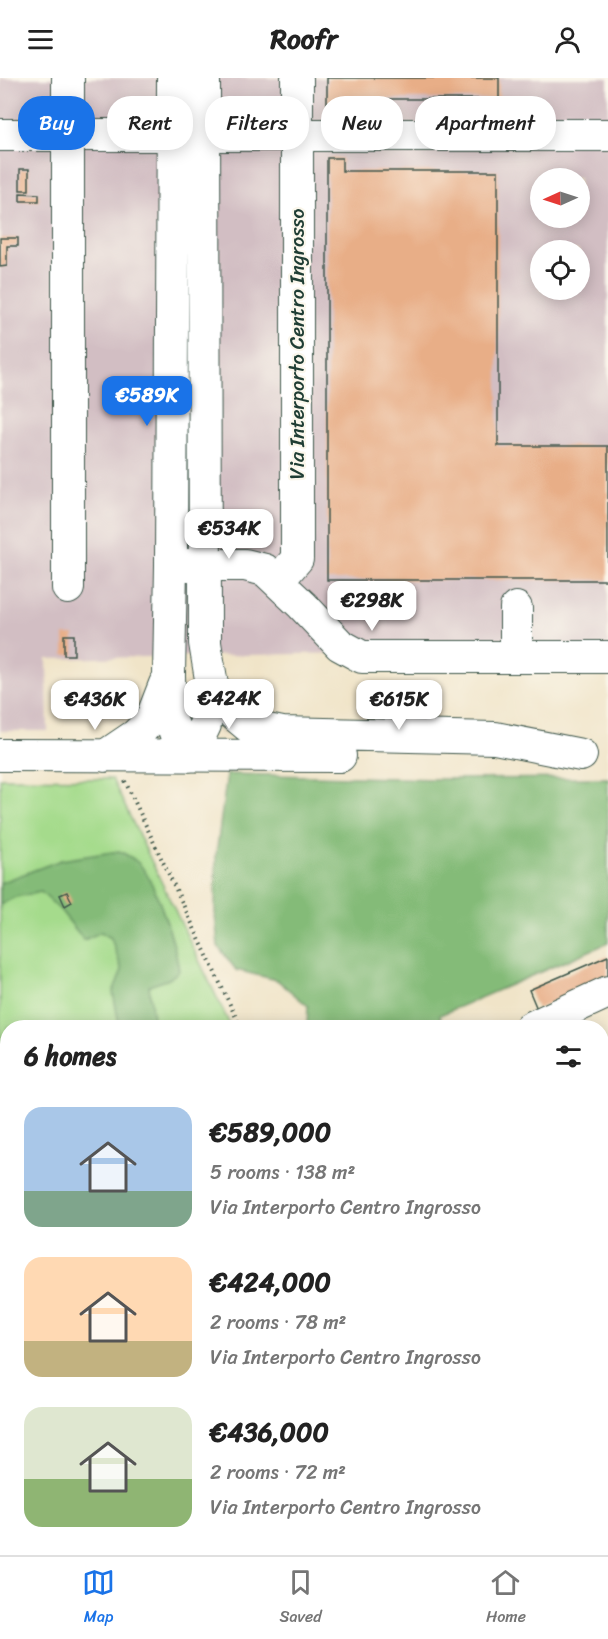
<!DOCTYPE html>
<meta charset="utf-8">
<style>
:root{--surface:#fff;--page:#f6f6f6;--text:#222;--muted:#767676;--line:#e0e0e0;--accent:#1a73e8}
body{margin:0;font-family:Sriracha,sans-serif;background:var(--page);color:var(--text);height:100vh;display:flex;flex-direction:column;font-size:22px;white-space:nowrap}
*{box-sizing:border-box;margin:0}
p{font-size:20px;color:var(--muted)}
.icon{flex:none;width:33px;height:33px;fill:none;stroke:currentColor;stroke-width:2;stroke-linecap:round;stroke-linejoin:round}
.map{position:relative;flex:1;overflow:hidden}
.drawer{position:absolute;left:0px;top:942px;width:609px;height:536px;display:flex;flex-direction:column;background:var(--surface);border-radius:24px 24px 0 0;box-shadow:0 3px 15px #0003}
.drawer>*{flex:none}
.top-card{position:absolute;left:18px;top:18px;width:573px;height:54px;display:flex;gap:12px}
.needle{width:39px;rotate:267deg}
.buttons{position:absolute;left:530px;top:90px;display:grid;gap:12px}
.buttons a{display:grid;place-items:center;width:60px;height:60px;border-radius:50%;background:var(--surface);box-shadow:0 3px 15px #0003;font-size:30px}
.price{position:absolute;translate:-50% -51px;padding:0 14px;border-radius:12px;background:#fff;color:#222;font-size:20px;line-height:39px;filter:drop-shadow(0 2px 3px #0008)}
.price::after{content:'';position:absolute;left:50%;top:36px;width:18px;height:14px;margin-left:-9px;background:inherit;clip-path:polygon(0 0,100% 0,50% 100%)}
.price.on{background:var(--accent);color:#fff}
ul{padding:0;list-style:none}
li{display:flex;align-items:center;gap:18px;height:150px;padding:0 24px}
li span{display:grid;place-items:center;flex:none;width:168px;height:120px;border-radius:18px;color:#555}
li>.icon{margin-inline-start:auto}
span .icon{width:72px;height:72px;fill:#fffc;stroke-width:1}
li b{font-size:26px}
h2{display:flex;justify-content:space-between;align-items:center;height:72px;padding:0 24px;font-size:26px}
.chip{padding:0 21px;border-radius:24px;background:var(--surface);box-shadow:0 3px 15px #0003;font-size:21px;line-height:54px}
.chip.on{background:var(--accent);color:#fff}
header{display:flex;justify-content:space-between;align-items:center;height:78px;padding:0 24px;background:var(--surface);font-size:27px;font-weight:700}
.tab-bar{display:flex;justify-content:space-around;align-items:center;height:84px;border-top:2px solid var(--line);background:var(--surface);font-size:16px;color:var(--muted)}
.tab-bar a{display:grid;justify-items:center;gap:3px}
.tab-bar .on{color:var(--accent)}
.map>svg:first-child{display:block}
.industrial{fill:#d2bec3;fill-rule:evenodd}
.green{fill:#a5db8c;stroke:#628c60;stroke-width:1.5}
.forest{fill:#84bb78;stroke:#527c56;stroke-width:1.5}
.building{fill:#e8ae87}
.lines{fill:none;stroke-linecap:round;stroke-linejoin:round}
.minor-casing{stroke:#3e564a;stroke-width:34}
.path{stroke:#3e564a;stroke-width:4;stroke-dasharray:1.5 4.5;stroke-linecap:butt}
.minor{stroke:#fff;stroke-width:32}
.labels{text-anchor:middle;stroke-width:4.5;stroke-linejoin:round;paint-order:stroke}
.street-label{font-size:20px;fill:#1f3d34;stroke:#fbf7ec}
</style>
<header><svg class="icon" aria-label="menu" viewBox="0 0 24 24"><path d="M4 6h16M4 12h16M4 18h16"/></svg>Roofr<svg class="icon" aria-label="person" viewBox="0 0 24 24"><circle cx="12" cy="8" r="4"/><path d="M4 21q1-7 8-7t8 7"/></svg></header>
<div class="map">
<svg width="608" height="1477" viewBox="0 0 608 1477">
<rect width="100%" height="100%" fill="#fbf7ec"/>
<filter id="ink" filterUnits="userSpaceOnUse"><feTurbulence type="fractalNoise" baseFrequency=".0167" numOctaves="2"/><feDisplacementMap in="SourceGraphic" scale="12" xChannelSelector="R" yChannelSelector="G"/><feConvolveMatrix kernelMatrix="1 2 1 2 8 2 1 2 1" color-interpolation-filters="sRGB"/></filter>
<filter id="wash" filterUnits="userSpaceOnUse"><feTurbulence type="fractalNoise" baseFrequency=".008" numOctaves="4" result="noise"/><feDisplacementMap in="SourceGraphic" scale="24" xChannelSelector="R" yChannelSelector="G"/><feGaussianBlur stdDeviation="1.35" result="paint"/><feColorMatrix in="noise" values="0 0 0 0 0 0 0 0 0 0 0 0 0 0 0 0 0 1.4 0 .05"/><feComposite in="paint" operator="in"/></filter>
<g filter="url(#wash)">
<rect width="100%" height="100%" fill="#f0e4c8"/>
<path class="industrial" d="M 0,0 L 608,0 L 608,570 L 47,581 L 48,653 L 0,653 ZM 540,100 L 579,100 L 579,140 L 540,140 ZM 540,172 L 579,172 L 579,212 L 540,212 Z"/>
<path class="green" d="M 0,700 L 112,701 L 231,949 L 8,950 L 8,1116 L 0,1119 Z
M 0,1254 L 7,1271 L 7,1368 L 0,1372 Z"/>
<path class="forest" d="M 227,696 L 437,701 L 608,700 L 608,865 L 440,937 L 442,949 L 307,949 L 308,928 L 277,902 L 236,892 L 218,868 L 215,836 L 216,777 Z
M 119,773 C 125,776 131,779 136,783 C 154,796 176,869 179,893 L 169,901 L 149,908 L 154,949 L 121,949 L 119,946 L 113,914 L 122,892 L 111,860 L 101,854 L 84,862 L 61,833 L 41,814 L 15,819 L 0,827 L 0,805 L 61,782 Z"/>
<g id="blocks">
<path class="building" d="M 327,0 L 499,0 L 499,21 L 341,21 L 341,29 L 327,29 Z
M 327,80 L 342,80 L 342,93 L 498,93 L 498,368 L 608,368 L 608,502 L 327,502 Z
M 20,91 L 29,91 L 29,112 L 20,112 Z
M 20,115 L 39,116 L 39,123 L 20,123 Z
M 0,160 L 18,160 L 18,168 L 7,168 L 7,188 L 0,189 Z
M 64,557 L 74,557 L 74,577 L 64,577 Z
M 67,814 L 72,824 L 65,828 L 60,817 Z
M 608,878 L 608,901 L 537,931 L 529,912 Z
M 608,1000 L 608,1052 L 602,1043 L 602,1005 Z
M 8,1154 L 8,1217 L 5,1218 L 0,1204 L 0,1157 Z
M 606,1444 L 608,1477 L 558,1477 L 555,1470 L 602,1470 L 602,1446 Z
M 84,1470 L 205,1470 L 208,1476 L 87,1477 Z
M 317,1470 L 429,1470 L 434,1477 L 321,1477 Z"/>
</g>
</g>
<g filter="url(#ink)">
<use href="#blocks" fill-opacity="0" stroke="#3e564a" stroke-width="1.5"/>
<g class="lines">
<g class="minor-casing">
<path id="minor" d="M 173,0 L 171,487 L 169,597 L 170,639 L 177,660 L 190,678
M 204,0 L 205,565 L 212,607 L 230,633 L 248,648 L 282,655 L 495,660 L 581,677
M 0,57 L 608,57
M 185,487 L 245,487 L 265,492 L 302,527 L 340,567 L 362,579 L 608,579
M 278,503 L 297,481 L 297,0
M 68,510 L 68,0
M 516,530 L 516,579
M 0,677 L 340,678
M 105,678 L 136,657 L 151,642 L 165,606
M 190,678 L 205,647 L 212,607
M 530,950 L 608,914
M 602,1193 L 608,1190
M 0,1447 L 8,1444
M 285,1470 L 289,1477
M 483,1470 L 486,1477"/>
</g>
<path class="path" d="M 125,703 L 241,950"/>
<use href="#minor" class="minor"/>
</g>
</g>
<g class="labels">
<g class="street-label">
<text transform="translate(297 266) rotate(-90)" y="7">Via Interporto Centro Ingrosso</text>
</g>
</g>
</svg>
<div class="buttons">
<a><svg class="needle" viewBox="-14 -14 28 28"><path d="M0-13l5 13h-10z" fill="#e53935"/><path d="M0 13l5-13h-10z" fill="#767676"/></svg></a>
<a><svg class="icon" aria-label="locate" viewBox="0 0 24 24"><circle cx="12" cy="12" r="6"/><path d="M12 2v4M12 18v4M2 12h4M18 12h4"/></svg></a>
</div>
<b class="price on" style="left:147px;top:349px">€589K</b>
<b class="price" style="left:229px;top:482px">€534K</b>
<b class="price" style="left:372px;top:554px">€298K</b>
<b class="price" style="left:229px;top:652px">€424K</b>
<b class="price" style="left:95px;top:653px">€436K</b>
<b class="price" style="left:399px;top:653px">€615K</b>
<div class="top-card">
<a class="chip on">Buy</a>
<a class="chip">Rent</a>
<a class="chip">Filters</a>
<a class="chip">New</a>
<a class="chip">Apartment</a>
</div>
<section class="drawer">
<h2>6 homes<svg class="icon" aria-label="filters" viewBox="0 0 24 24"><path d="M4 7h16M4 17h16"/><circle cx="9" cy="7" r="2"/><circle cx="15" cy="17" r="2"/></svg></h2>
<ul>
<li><span style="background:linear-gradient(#a9c7e8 70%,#7fa58c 0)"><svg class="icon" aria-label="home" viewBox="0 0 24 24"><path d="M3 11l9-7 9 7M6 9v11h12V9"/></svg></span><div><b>€589,000</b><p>5 rooms · 138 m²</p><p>Via Interporto Centro Ingrosso</p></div></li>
<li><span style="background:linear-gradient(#ffd9b3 70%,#c2b280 0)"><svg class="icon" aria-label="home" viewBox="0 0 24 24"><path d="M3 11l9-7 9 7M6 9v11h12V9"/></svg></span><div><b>€424,000</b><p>2 rooms · 78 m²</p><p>Via Interporto Centro Ingrosso</p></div></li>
<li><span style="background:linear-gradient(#dfe7d0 60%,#8fb573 0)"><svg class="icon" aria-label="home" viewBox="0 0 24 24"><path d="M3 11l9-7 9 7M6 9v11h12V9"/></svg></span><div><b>€436,000</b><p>2 rooms · 72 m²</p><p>Via Interporto Centro Ingrosso</p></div></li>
</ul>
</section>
</div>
<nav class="tab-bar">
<a class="on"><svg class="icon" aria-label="map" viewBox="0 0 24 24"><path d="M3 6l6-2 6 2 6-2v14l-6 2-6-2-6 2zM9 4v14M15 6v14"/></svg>Map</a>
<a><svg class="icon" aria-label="saved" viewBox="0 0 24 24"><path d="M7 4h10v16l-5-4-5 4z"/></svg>Saved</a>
<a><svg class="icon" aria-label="home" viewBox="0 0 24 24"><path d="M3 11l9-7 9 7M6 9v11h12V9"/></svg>Home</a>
</nav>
